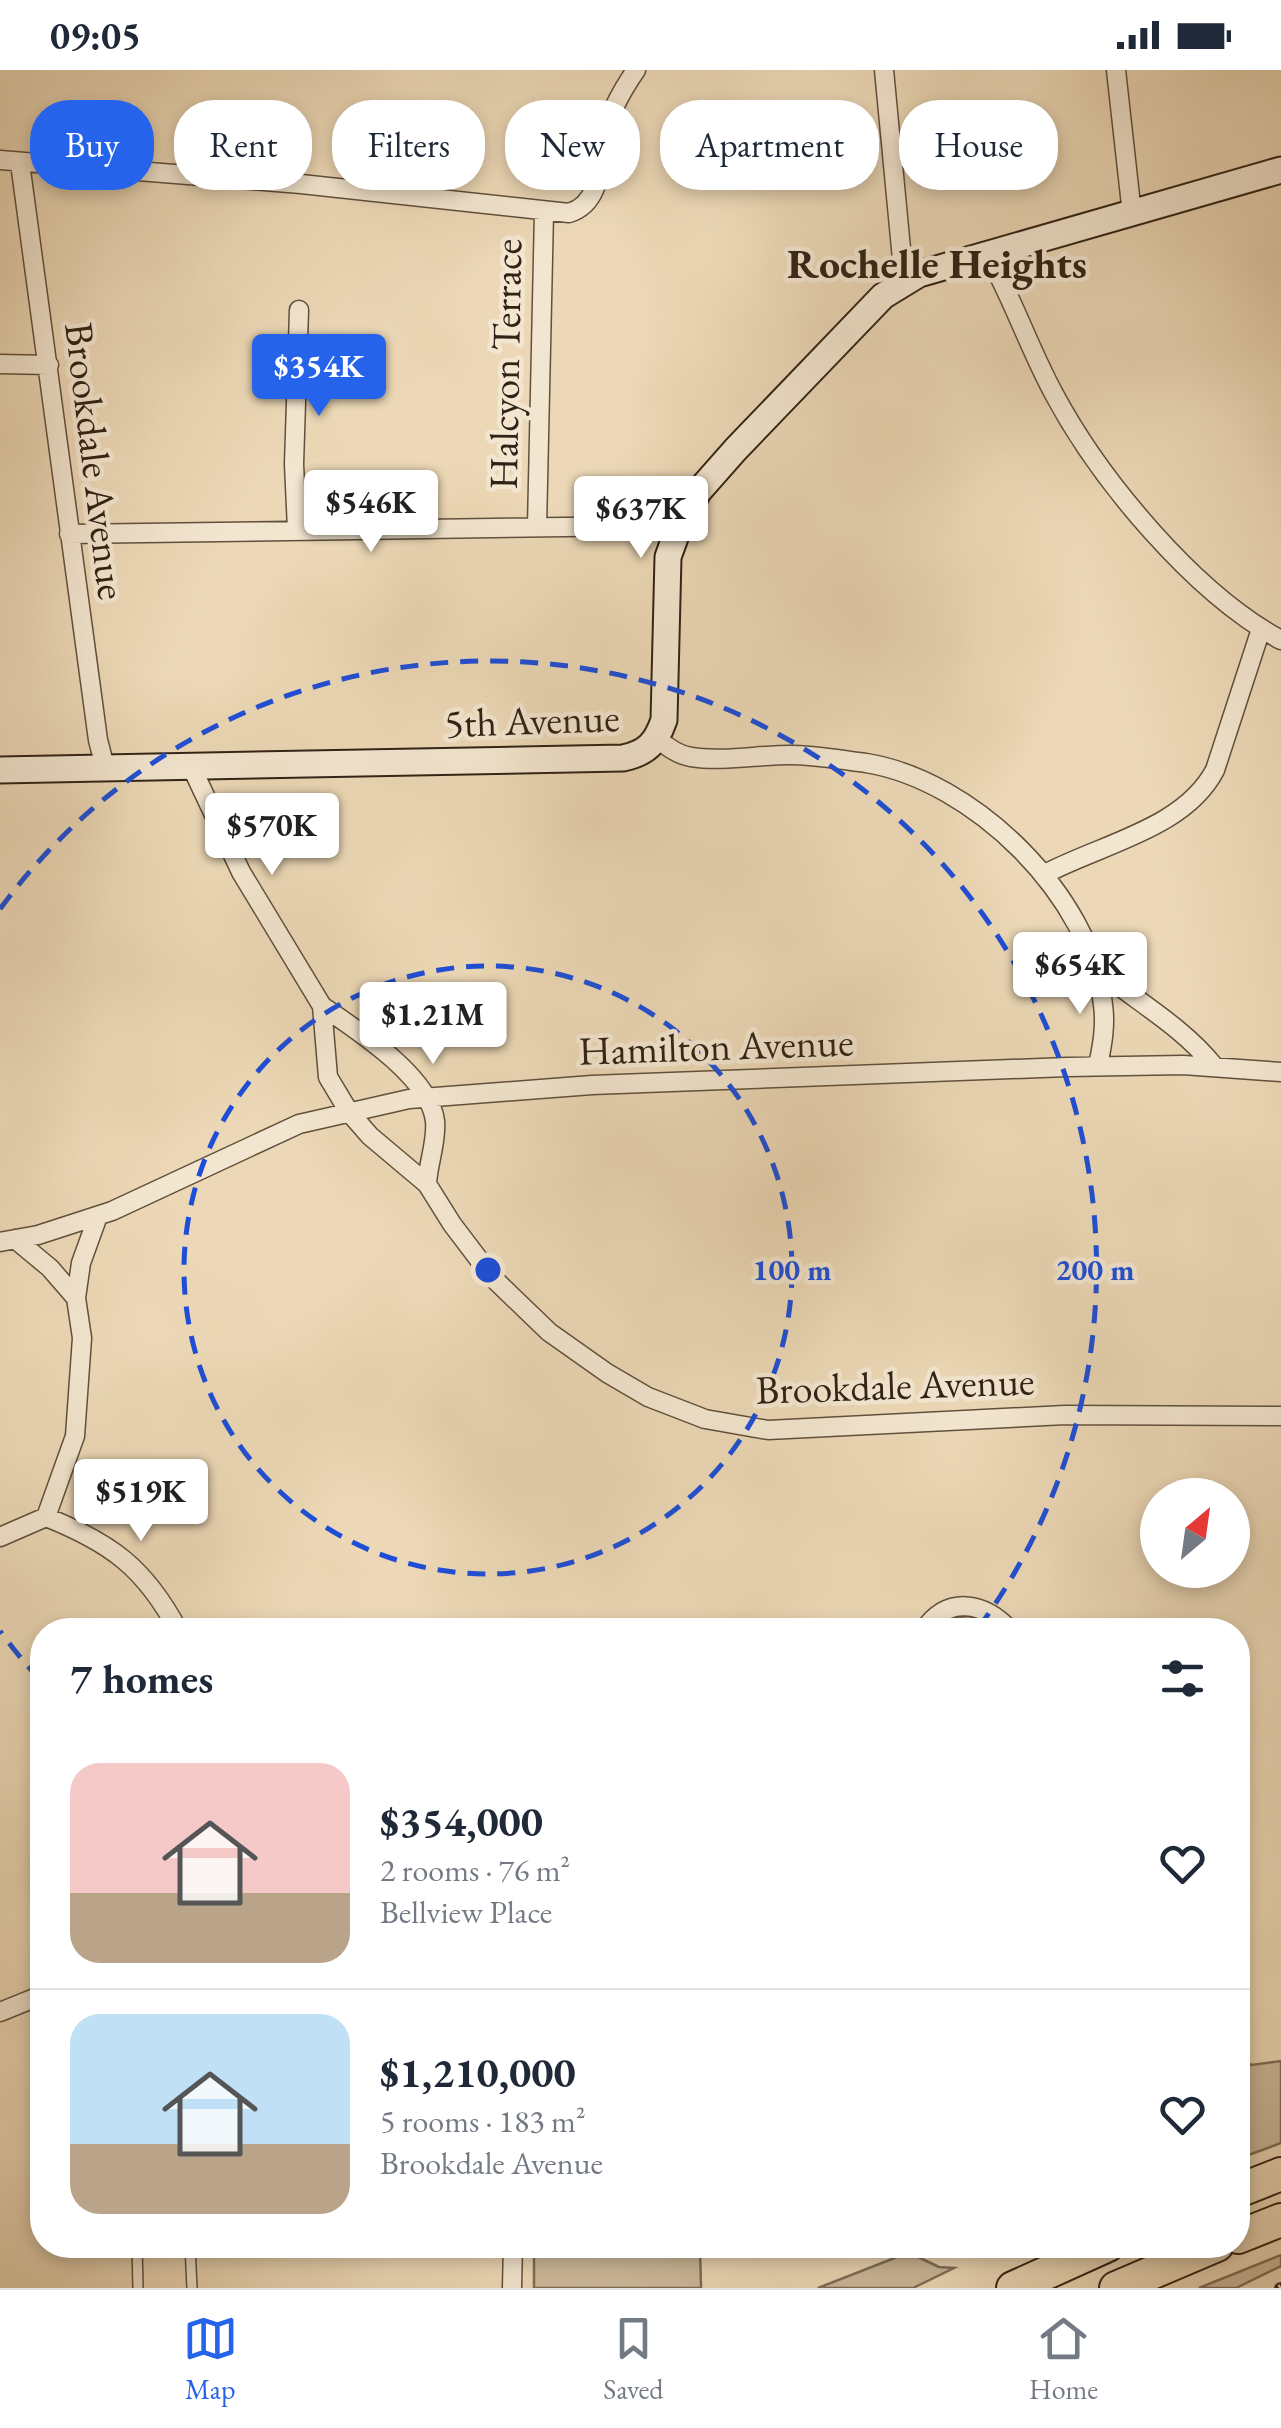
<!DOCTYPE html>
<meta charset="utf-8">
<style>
:root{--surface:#fff;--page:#f6f6f7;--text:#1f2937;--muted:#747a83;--line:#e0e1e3;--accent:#2563eb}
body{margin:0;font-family:"EB Garamond",serif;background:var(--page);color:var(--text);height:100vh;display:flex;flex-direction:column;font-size:38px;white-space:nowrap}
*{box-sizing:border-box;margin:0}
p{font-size:32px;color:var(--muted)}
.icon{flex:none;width:55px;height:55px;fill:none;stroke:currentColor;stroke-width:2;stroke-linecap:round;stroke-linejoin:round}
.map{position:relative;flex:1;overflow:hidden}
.side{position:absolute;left:30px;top:1548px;width:1220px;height:640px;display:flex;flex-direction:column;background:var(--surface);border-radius:40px;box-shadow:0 5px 15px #0003}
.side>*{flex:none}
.hud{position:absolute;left:30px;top:30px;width:1222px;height:90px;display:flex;gap:20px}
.needle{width:65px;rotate:29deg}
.buttons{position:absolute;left:1140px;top:1408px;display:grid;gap:20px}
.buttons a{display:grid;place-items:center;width:110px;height:110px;border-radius:50%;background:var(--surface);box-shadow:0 5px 15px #0003;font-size:50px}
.price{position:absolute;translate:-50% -85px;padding:0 22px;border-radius:10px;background:#fff;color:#222;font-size:32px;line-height:65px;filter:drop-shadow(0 2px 5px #0008)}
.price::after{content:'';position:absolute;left:50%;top:60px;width:30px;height:22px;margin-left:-15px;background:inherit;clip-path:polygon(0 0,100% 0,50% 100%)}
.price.selected{background:var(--accent);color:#fff}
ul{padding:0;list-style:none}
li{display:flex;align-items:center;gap:30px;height:250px;padding:0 40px}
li+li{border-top:2px solid var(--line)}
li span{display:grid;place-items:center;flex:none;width:280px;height:200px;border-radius:30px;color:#555}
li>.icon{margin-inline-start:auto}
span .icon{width:120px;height:120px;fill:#fffc;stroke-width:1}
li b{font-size:42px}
h2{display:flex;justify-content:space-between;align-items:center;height:120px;padding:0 40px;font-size:42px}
.pill{padding:0 35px;border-radius:40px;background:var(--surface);box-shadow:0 5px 15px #0003;font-size:35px;line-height:90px}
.pill.selected{background:var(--accent);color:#fff}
.status{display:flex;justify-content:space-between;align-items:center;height:70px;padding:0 50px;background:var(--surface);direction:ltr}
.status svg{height:28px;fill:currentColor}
.tabs{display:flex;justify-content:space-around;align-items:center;height:140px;border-top:2px solid var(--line);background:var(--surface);font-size:28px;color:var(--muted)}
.tabs a{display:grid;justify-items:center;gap:5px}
.tabs .selected{color:var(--accent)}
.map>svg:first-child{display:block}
.green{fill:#ccb99b;stroke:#7e6e58;stroke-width:2.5}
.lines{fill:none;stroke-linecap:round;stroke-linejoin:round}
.lane-casing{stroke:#60503d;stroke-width:12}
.street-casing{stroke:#60503d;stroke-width:21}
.secondary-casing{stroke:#312215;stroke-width:29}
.highway-casing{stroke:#312215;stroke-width:36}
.lane{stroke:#f3e6d0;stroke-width:9}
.street{stroke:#f3e6d0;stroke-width:18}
.secondary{stroke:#f3e6d0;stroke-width:25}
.highway{stroke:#ecd8b6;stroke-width:32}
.rail-casing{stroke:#312215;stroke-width:10}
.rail{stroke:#f3e6d0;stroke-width:6;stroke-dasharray:19;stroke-linecap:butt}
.ring{fill:none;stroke:#1d4ed8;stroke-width:5;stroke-dasharray:18 12}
.labels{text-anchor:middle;stroke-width:9;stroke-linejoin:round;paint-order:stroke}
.street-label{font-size:40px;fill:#312215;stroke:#f3e6d0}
.neighbourhood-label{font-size:42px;font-weight:bold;fill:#312215;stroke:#f3e6d0}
.centre{fill:#1d4ed8;stroke:#f3e6d0;stroke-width:5}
.ring-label{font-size:30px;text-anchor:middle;font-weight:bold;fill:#1d4ed8;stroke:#f3e6d0;stroke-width:9;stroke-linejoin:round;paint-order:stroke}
</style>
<div class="status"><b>09:05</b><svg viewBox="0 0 49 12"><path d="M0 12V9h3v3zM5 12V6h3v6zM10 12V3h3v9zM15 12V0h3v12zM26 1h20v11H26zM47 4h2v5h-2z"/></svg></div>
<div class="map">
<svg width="1281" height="2218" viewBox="0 0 1281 2218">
<rect width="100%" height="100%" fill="#ecd8b6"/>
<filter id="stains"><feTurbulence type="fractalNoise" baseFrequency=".002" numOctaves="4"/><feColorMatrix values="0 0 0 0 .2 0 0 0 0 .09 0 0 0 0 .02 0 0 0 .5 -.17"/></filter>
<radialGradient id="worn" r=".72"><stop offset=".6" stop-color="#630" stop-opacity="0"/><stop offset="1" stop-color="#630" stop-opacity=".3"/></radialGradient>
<path class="green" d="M 967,1546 L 985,1549 L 1001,1560 L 939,1560 L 954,1548 Z
M 1238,1983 L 1251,1995 L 1281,1991 L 1281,2073 L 1238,2089 Z
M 534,2175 L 700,2175 L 701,2218 L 534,2218 Z
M 1281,2185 L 1281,2196 L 1236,2218 L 1199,2218 Z
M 918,2187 L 939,2197 L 954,2198 L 913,2218 L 818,2218 L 897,2187 Z"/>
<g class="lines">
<g class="lane-casing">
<path id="lane" d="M 137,2175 L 138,2218
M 190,2175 L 192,2218"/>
</g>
<g class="street-casing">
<path id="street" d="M 884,0 L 904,210
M 1116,0 L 1132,144
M 0,90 L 301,114 L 569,143 C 606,132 599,81 609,51 C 615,32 625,16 636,0
M 20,93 L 98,670 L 105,697
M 988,185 C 1013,229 1029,278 1054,324 C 1100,410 1194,523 1281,570
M 0,294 L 49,295
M 537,457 L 544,142
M 297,459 L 294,394 L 299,240
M 69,464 L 640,456 L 677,462
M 658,669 C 667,677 678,685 691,687 C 722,692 758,685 790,685 C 815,685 841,690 866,693 C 973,710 1092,826 1103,935 C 1106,956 1102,976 1098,996
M 191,696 L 241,802 L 322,936 L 328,1007 L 349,1042 L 370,1066 L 427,1114 L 452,1154 L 493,1208 L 549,1262 L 607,1303 L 648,1327 L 705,1349 L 768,1360 L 1065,1345 L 1281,1346
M 1045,804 C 1101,774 1184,759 1215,700 L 1261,559
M 1095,897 C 1135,931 1181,955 1214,996
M 322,936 C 357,960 430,1007 435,1051 C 437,1072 428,1093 427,1114
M 15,1169 L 50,1198 L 76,1228
M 0,1172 L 38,1165 L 112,1141 L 299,1054 L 409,1029 L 592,1015 L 1067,997 L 1183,995 L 1281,1002
M 46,1447 C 111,1473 145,1498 178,1560
M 0,1467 L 46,1447 L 75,1366 L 82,1268 L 76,1228 L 81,1193 L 98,1146
M 924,1560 C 948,1525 984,1532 1010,1560
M 0,1942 L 42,1925
M 512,2218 L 513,2175"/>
</g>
<g class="secondary-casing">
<path id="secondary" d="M 0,700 L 623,688 C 647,683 656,673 664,650 L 668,487 L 677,462 L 698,422 L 736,379 L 883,226 L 919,204 L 1281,100"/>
</g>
<g class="highway-casing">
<path id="highway" d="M 1238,2121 L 1281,2104
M 1238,2167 L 1281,2150
M 1013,2218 L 1108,2175
M 1116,2218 L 1217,2175"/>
</g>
<use href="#lane" class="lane"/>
<use href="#street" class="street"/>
<use href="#secondary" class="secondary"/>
<use href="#highway" class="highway"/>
<g class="rail-casing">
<path id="rail" d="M 1279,2218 L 1281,2217"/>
</g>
<use href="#rail" class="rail"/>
</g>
<g class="ring">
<circle cx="488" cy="1200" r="304"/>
<path d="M40 1610A607 607 0 0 1 0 1561M0 839A607 607 0 0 1 979 1557"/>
</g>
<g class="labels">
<g class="street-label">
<text transform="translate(505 294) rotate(-89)" y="14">Halcyon Terrace</text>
<text transform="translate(96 391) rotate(83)" y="14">Brookdale Avenue</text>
<text transform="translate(532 650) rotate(-2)" y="14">5th Avenue</text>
<text transform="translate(716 976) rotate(-2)" y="14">Hamilton Avenue</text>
<text transform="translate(895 1315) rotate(-2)" y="14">Brookdale Avenue</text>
</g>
<g class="neighbourhood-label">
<text x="937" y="208">Rochelle Heights</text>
</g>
</g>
<circle cx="488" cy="1200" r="15" class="centre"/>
<g class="ring-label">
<text x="792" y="1210">100 m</text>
<text x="1095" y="1210">200 m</text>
</g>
<rect width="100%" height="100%" filter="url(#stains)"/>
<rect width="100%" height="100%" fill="url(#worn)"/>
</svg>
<div class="buttons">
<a><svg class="needle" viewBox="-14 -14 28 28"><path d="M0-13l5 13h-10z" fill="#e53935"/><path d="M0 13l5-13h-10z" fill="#747a83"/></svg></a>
</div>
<b class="price selected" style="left:319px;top:349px">$354K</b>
<b class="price" style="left:371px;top:485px">$546K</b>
<b class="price" style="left:641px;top:491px">$637K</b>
<b class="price" style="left:272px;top:808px">$570K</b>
<b class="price" style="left:1080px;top:947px">$654K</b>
<b class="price" style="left:433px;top:997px">$1.21M</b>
<b class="price" style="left:141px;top:1474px">$519K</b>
<div class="hud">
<a class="pill selected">Buy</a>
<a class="pill">Rent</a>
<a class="pill">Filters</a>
<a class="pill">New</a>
<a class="pill">Apartment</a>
<a class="pill">House</a>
</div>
<section class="side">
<h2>7 homes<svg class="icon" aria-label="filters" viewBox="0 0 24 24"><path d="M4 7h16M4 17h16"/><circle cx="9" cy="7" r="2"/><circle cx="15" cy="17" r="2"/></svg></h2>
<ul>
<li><span style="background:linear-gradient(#f6c9c9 65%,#b9a48a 0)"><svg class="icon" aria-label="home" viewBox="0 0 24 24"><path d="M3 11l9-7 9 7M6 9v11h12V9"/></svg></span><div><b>$354,000</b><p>2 rooms · 76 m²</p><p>Bellview Place</p></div><svg class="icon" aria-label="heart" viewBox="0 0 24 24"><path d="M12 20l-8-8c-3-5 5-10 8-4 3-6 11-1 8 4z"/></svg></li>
<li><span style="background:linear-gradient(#bfe0f5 65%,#b9a48a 0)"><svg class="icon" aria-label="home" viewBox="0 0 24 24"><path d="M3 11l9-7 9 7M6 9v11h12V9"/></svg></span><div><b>$1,210,000</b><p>5 rooms · 183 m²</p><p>Brookdale Avenue</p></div><svg class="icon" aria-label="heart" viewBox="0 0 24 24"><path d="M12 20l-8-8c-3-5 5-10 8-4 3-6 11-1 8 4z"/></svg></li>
</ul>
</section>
</div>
<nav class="tabs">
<a class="selected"><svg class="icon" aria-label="map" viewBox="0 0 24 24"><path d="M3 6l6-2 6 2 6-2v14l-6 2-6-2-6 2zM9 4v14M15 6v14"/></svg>Map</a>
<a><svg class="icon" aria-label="saved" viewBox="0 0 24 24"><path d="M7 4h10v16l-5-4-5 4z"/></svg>Saved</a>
<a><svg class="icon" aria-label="home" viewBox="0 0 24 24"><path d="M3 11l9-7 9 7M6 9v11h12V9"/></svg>Home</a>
</nav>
